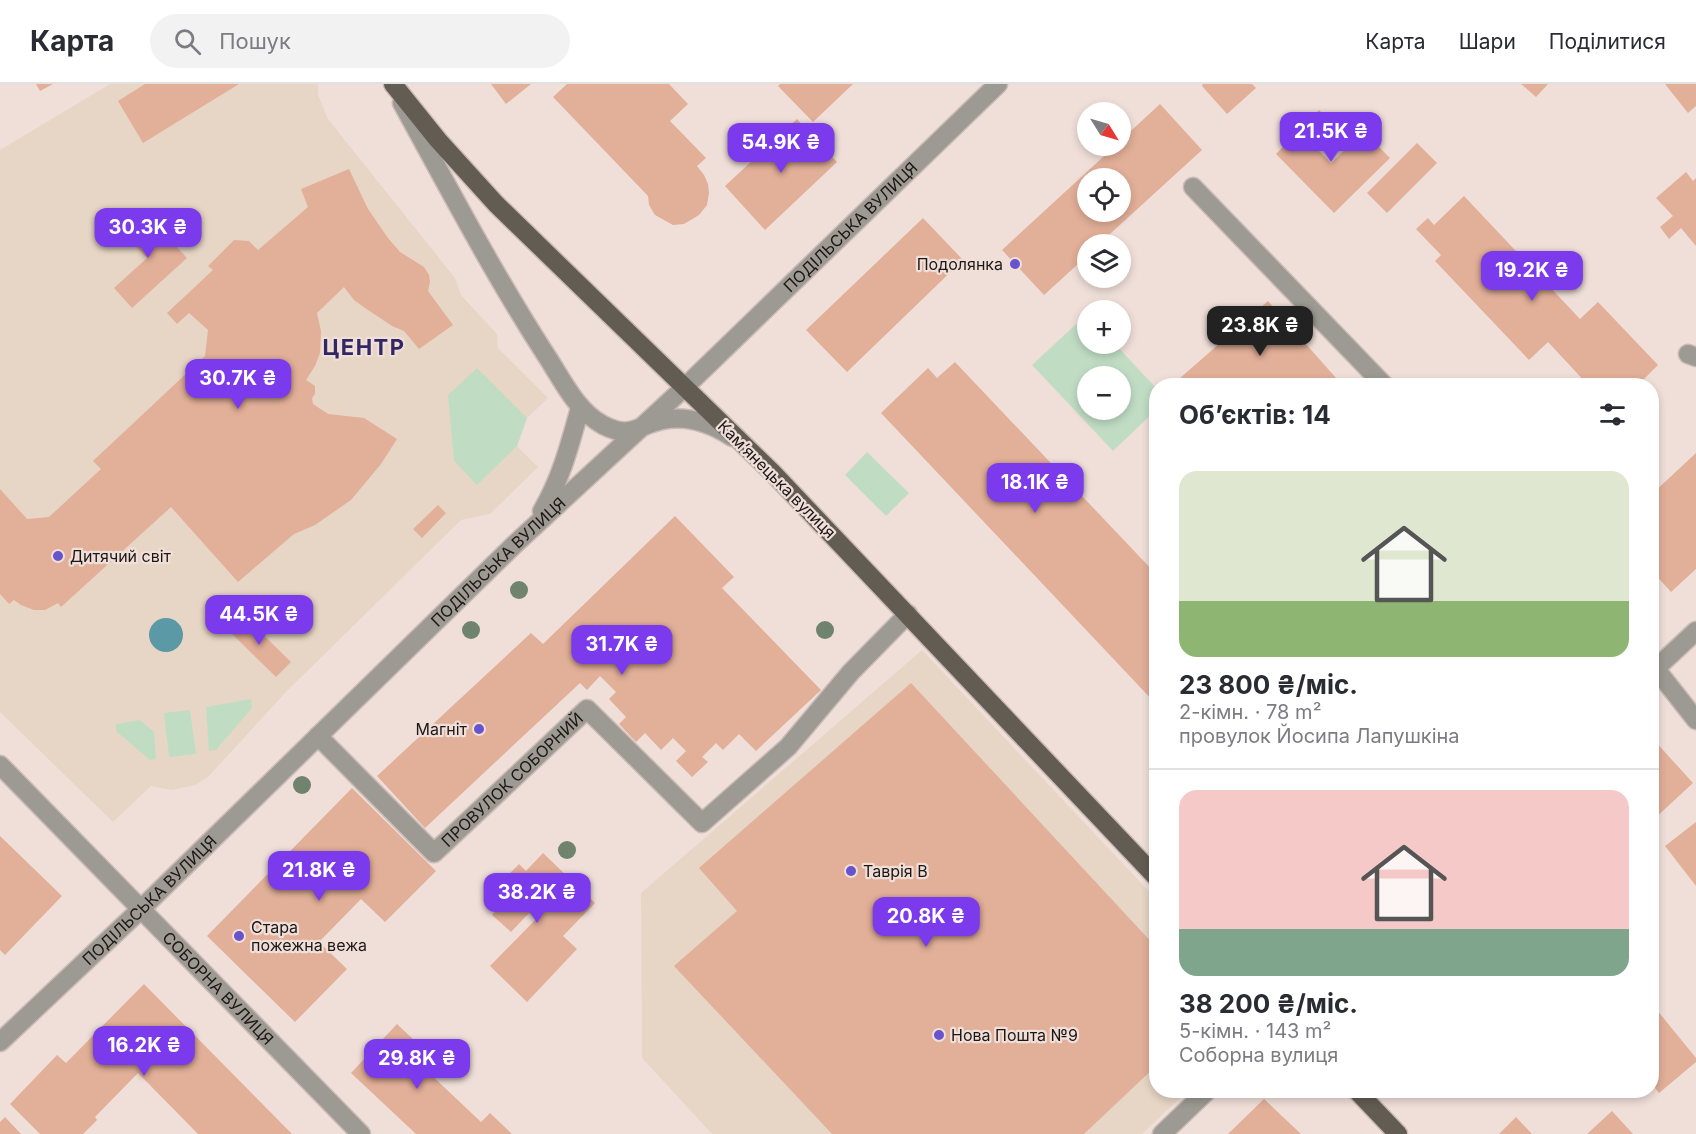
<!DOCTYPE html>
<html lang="uk">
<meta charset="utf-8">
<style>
:root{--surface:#fff;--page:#f2f2f3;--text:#2b2b33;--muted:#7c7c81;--line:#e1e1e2;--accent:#7c3aed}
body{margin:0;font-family:Inter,sans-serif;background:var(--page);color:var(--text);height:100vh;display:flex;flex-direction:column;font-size:22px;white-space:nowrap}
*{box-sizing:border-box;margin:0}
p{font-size:20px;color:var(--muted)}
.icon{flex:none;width:33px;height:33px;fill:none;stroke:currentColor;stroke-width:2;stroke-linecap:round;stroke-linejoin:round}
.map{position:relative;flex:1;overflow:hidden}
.details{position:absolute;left:1149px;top:294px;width:510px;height:720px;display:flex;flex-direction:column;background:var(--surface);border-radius:24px;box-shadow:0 3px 9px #0003}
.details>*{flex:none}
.needle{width:39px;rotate:127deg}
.tools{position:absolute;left:1077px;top:18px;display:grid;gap:12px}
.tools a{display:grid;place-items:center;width:54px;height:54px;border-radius:50%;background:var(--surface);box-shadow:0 3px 9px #0003;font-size:30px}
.price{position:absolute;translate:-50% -51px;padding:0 14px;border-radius:12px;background:var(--accent);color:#fff;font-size:20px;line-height:39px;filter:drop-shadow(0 2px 3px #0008)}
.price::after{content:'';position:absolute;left:50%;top:36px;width:18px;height:14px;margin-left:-9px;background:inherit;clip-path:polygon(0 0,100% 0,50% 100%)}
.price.on{background:#222;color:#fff}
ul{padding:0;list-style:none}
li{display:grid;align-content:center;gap:12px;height:318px;padding:0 30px}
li+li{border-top:2px solid var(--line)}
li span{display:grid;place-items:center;height:186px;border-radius:18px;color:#555}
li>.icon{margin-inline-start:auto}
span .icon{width:108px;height:108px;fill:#fffc;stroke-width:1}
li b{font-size:26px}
h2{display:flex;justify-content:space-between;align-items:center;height:72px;padding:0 30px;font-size:26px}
header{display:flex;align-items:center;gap:36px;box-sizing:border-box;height:84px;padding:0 30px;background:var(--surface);border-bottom:2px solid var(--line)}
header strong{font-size:28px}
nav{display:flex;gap:33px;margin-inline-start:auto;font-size:21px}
.search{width:420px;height:54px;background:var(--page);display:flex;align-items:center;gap:15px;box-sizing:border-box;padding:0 21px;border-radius:33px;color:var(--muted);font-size:22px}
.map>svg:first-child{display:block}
.commercial{fill:#e7d6c5}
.green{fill:#c0ddc4;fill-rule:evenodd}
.water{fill:#5a99a5}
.building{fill:#e2af98;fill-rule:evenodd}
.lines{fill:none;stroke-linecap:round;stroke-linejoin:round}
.minor-casing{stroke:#cabbb6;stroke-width:21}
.major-casing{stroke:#cabbb6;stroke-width:21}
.minor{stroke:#9d9993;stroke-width:18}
.major{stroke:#635c52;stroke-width:18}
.tree{fill:#70836e}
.poi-dot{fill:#6753cc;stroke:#f0dfd9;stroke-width:2}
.labels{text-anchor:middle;stroke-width:4.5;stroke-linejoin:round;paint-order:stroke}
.street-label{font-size:16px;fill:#1d1715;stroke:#f0dfd9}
.poi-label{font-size:16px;fill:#1d1715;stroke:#f0dfd9;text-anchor:start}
.district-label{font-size:22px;font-weight:bold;letter-spacing:1.5px;fill:#312863;stroke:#f0dfd9}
</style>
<header>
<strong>Карта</strong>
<div class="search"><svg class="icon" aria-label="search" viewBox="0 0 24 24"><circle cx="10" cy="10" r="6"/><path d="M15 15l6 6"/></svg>Пошук</div>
<nav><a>Карта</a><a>Шари</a><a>Поділитися</a></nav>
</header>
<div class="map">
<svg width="1696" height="1050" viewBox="0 0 1696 1050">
<rect width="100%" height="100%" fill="#f0dfd9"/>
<path class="commercial" d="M 110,0 L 318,0 L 318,11 L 328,35 L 455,194 L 461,211 L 497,250 L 498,264 L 548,314 L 527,334 L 517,362 L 538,383 L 490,430 L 461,436 L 286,608 L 208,693 L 195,701 L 172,706 L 151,702 L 113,738 L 0,628 L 0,66 Z
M 922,566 L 1156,815 L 1156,1006 L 1187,1007 L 1142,1050 L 712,1050 L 642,974 L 641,809 Z"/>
<path class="green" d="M 1087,230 L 1088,260 L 1115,260 L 1156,304 L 1156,326 L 1113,367 L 1032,281 ZM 1088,292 L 1120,292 L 1120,326 L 1088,326 Z
M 477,284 L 527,334 L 517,362 L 477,401 L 454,377 L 448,311 Z
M 867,368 L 909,409 L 886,432 L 845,391 Z
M 251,615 L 252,624 L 216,666 L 209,667 L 206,623 Z
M 190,626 L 196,670 L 169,673 L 164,629 Z
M 140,636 L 154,648 L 156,675 L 150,676 L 116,647 L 116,640 Z"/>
<path class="water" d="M149 551a17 17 0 1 1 34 0a17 17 0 1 1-34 0Z"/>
<path class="building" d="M 36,0 L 53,0 L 40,7 Z
M 145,0 L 239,0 L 143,59 L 118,17 Z
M 491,0 L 531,0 L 506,20 Z
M 567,0 L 669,0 L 688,20 L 670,37 L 706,74 L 697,82 L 704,91 L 708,100 L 709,109 L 707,121 L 699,131 L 684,140 L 673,141 L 655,131 L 649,121 L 648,112 L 553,13 Z
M 780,0 L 853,0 L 813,38 L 778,2 Z
M 1203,0 L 1252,0 L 1256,4 L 1227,30 L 1202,2 Z
M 1521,0 L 1548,0 L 1536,13 Z
M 1665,0 L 1696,0 L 1696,22 L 1688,29 Z
M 1160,20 L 1202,66 L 1099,160 L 1088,160 L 1088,171 L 1044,211 L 1002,166 L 1115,62 L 1120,62 L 1120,57 ZM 1088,94 L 1120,94 L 1120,128 L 1088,128 Z
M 1319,26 L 1335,42 L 1314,62 L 1331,79 L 1364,48 L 1390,74 L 1334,129 L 1276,70 Z
M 797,35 L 837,78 L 765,146 L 725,102 Z
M 1417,59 L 1437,79 L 1387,129 L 1367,109 Z
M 349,85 L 368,125 L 388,154 L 400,168 L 424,183 L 429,191 L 430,198 L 428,207 L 453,241 L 419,265 L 404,247 L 392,242 L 365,224 L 354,216 L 344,203 L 317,229 L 321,247 L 320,269 L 315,282 L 306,296 L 315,302 L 315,310 L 312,314 L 313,320 L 328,330 L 364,334 L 397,355 L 381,380 L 351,416 L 315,441 L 294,450 L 238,498 L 171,423 L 61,523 L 58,519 L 45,526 L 34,526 L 21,521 L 14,516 L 9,520 L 0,510 L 0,405 L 27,435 L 49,433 L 101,385 L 93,377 L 205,272 L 208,246 L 189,229 L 177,240 L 167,229 L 213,186 L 208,182 L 234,156 L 249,157 L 258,166 L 308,123 L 301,105 Z
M 1686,88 L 1693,97 L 1696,94 L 1696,162 L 1681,144 L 1669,155 L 1660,143 L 1673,132 L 1656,114 Z
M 1464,112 L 1580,235 L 1598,218 L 1658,281 L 1637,302 L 1589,302 L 1548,258 L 1529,276 L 1435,177 L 1441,171 L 1416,145 L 1428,134 L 1434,141 Z
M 143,126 L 187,174 L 132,224 L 114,204 L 147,174 L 121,146 Z
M 923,134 L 963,176 L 847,288 L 806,246 Z
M 1268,217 L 1336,294 L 1326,302 L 1171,302 Z
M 955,278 L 1156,490 L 1156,620 L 881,329 L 928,284 L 937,294 Z
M 1696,369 L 1696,485 L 1671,508 L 1652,487 L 1652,410 Z
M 438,421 L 446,429 L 422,454 L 413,445 Z
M 675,432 L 734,493 L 722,504 L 821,606 L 756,667 L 739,650 L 723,666 L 716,659 L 702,673 L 708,678 L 692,693 L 676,677 L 686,667 L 673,654 L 661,666 L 645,649 L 636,658 L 619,640 L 626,633 L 609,615 L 616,608 L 600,592 L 587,606 L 580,599 L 425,744 L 377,692 L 531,549 L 543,560 Z
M 242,530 L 291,578 L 276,593 L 227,545 Z
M 911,599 L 1156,863 L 1156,982 L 1084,1050 L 832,1050 L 674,882 L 737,827 L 699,784 Z
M 1653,655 L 1693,699 L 1652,737 L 1652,657 Z
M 352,704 L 436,787 L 385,838 L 361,815 L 319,858 L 347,885 L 295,938 L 207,852 Z
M 1696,738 L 1696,802 L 1665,762 Z
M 0,752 L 62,812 L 5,871 L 0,866 Z
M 543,769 L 595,819 L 563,852 L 577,865 L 527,918 L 490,882 L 539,832 L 537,828 L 533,832 L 529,829 L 511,848 L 492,831 L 500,821 L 489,811 L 519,780 L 526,787 Z
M 144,900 L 292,1050 L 198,1050 L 138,989 L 95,1033 L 97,1036 L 83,1050 L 40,1050 L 10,1020 L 57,971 L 66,979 Z
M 1652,920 L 1696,974 L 1696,978 L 1659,1009 L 1652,1000 Z
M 397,940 L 436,977 L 427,987 L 481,1038 L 490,1029 L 512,1050 L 416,1050 L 351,989 Z
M 1264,1015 L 1301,1050 L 1228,1050 Z
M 1612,1027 L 1633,1050 L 1587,1050 Z
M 5,1033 L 21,1050 L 0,1050 L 0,1038 Z
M 1516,1033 L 1532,1050 L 1499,1050 Z"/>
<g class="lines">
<g class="minor-casing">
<g id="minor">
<path d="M 402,19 C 448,103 492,187 544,268 C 561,293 575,326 603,341 C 632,356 637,341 663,336 C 688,331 712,340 732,353"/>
<path d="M 1193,103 L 1385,302"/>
<path d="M 1688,270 L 1696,273"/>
<path d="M 542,427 C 561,395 570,360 580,324"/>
<path d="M 1652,580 L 1696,636"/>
<path d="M 1652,588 L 1696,547"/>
<path id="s1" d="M 318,652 L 434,769 L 587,625 L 702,739 L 788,663 L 851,588 L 908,530"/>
<path id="s2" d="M 0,681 L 361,1050"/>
<path id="s3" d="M 0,958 L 140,826 L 514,461 L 685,303 L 998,0"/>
<path d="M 1162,1050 L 1208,1006"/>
</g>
</g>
<g class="major-casing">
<path id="major" d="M 393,0 L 438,56 L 496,120 L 773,389 L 1156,793
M 1356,1006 L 1398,1050"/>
</g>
<use href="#minor" class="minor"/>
<use href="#major" class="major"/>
</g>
<g class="tree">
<circle cx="519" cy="506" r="9"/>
<circle cx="471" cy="546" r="9"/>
<circle cx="825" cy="546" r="9"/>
<circle cx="302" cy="701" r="9"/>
<circle cx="567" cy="766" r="9"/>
</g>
<g class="poi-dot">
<circle cx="1015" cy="180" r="6"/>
<circle cx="58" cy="472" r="6"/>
<circle cx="479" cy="645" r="6"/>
<circle cx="851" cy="787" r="6"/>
<circle cx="239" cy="852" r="6"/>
<circle cx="939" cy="951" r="6"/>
</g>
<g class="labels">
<g class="street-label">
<text dy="6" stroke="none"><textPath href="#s3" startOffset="1178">ПОДІЛЬСЬКА ВУЛИЦЯ</textPath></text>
<text transform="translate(777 395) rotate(45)" y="6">Камʼянецька вулиця</text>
<text dy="6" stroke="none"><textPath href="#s3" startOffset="692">ПОДІЛЬСЬКА ВУЛИЦЯ</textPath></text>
<text dy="6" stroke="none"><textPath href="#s1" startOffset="272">ПРОВУЛОК СОБОРНИЙ</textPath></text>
<text dy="6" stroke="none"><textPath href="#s3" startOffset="206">ПОДІЛЬСЬКА ВУЛИЦЯ</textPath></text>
<text dy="6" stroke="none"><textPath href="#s2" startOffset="312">СОБОРНА ВУЛИЦЯ</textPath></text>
</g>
<g class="poi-label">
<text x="1003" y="186" text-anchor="end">Подолянка</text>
<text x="70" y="478">Дитячий світ</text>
<text x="467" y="651" text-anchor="end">Магніт</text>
<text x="863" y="793">Таврія В</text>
<text x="251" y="849">Стара<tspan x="251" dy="18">пожежна вежа</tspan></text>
<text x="951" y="957">Нова Пошта №9</text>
</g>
<g class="district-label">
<text x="364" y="271">ЦЕНТР</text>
</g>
</g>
</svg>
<div class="tools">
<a><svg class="needle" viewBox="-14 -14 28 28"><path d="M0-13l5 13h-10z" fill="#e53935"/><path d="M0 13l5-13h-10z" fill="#7c7c81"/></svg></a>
<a><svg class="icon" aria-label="locate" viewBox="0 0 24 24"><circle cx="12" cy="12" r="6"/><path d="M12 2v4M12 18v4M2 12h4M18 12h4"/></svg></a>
<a><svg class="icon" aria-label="layers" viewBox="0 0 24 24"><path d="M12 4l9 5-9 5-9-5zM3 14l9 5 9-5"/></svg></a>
<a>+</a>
<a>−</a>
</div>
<b class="price" style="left:1331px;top:79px">21.5K ₴</b>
<b class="price" style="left:781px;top:90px">54.9K ₴</b>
<b class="price" style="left:148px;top:175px">30.3K ₴</b>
<b class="price" style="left:1532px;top:218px">19.2K ₴</b>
<b class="price on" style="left:1260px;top:273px">23.8K ₴</b>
<b class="price" style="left:238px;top:326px">30.7K ₴</b>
<b class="price" style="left:1035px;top:430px">18.1K ₴</b>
<b class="price" style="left:259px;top:562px">44.5K ₴</b>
<b class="price" style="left:622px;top:592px">31.7K ₴</b>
<b class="price" style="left:319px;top:818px">21.8K ₴</b>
<b class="price" style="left:537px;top:840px">38.2K ₴</b>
<b class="price" style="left:926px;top:864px">20.8K ₴</b>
<b class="price" style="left:144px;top:993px">16.2K ₴</b>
<b class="price" style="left:417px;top:1006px">29.8K ₴</b>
<section class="details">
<h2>Об’єктів: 14<svg class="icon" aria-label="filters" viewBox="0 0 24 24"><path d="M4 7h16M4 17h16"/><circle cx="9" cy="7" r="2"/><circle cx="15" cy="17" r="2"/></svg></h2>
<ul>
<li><span style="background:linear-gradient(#dfe7d0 70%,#8fb573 0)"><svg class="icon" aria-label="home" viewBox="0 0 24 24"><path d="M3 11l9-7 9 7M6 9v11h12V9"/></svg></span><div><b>23 800 ₴/міс.</b><p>2-кімн. · 78 m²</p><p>провулок Йосипа Лапушкіна</p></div></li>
<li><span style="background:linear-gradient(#f6c9c9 75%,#7fa58c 0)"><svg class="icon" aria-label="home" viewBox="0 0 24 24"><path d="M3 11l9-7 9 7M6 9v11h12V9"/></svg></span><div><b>38 200 ₴/міс.</b><p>5-кімн. · 143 m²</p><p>Соборна вулиця</p></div></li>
</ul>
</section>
</div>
